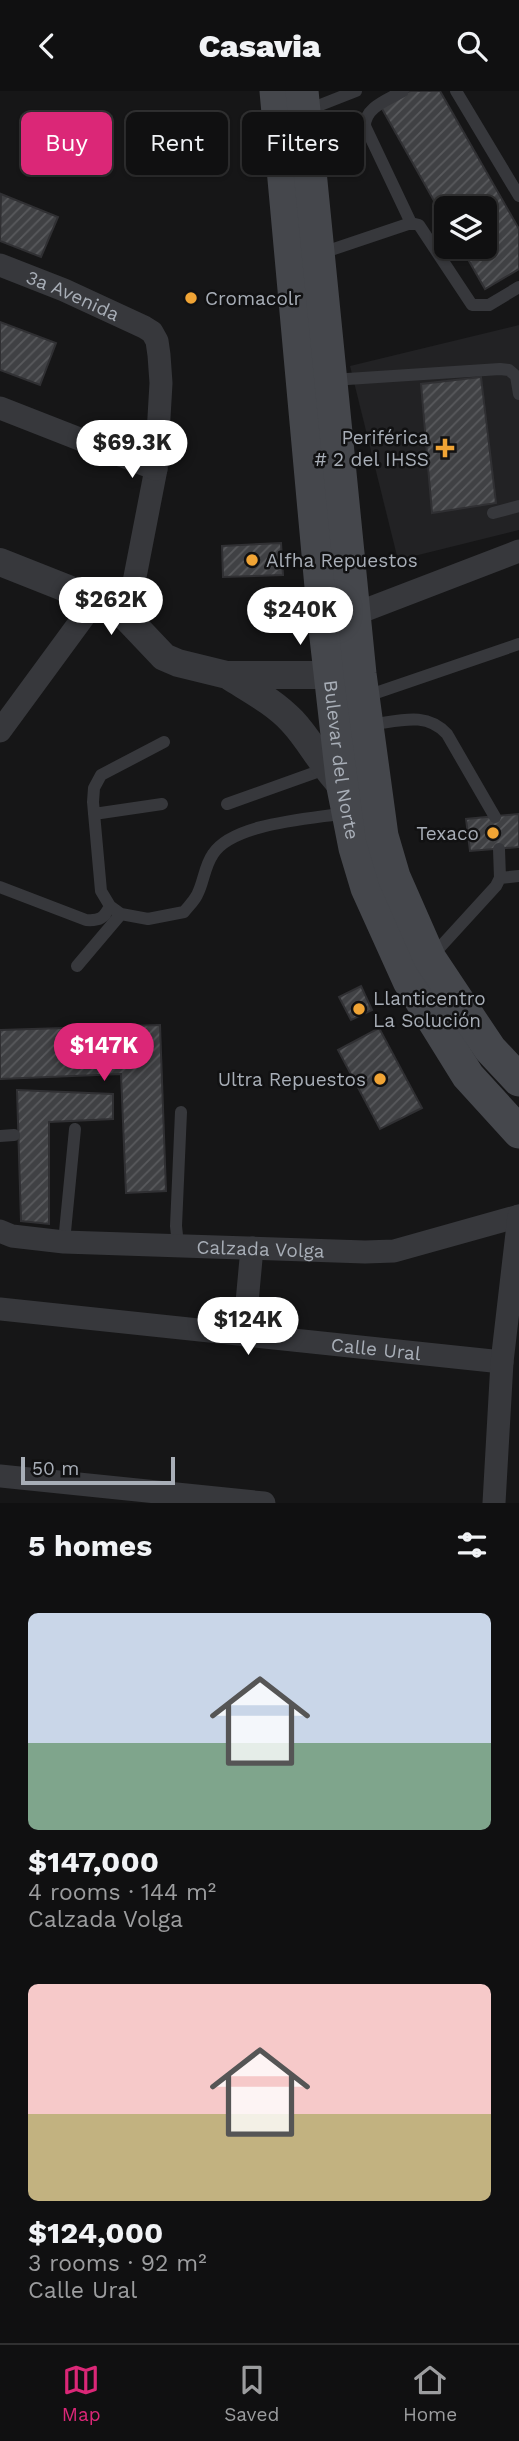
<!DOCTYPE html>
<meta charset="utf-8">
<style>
:root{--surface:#101011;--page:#1e1e1f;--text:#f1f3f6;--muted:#9c9d9f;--line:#303031;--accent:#db2777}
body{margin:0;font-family:"Work Sans",sans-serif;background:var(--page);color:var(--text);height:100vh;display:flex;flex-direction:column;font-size:26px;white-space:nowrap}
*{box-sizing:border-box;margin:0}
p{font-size:23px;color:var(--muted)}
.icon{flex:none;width:38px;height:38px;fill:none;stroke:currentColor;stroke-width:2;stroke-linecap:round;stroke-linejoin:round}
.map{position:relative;height:1412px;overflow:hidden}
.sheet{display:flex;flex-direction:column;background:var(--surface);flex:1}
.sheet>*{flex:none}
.top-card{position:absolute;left:21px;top:21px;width:478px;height:63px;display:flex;gap:14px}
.buttons{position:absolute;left:434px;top:105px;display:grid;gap:14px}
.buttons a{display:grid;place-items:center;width:63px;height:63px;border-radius:10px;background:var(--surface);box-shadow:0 2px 5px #0004,0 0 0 2px var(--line);font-size:35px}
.scale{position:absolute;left:21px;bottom:18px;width:154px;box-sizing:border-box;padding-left:7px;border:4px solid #a8aeb7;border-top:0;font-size:19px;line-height:24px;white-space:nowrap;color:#a8aeb7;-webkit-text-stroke:5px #111112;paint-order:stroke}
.price{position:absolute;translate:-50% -60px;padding:0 16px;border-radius:24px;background:#fff;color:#222;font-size:23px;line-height:46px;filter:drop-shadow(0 2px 4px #0008)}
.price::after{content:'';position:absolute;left:50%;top:42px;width:21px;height:16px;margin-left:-10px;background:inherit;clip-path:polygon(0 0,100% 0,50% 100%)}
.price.on{background:var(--accent);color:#fff}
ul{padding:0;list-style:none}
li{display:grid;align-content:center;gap:14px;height:371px;padding:0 28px}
li span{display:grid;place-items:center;height:217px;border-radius:10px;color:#555}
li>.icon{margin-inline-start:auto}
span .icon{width:126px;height:126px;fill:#fffc;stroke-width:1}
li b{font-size:30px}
h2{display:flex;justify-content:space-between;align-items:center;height:84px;padding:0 28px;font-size:30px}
.pill{padding:0 24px;border-radius:10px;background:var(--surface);box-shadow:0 2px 5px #0004,0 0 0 2px var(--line);font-size:24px;line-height:63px}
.pill.on{background:var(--accent);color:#fff}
header{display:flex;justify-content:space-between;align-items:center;height:91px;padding:0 28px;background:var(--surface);font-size:32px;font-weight:800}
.menu{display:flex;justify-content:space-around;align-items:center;height:98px;border-top:2px solid var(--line);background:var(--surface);font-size:19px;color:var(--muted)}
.menu a{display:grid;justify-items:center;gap:4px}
.menu .on{color:var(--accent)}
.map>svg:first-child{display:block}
.built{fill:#222224}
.building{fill:url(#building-hatch);stroke:#303033;stroke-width:2}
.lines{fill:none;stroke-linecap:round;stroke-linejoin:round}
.service{stroke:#37383c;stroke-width:12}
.minor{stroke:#37383c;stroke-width:23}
.tertiary{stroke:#37383c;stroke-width:28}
.secondary{stroke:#45474c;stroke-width:33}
.poi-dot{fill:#f0a435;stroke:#111112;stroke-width:2.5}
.labels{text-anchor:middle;stroke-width:5;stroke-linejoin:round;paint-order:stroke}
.street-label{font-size:19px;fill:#a8aeb7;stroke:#111112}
.poi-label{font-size:19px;fill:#a8aeb7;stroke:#111112;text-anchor:start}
</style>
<header><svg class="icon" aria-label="back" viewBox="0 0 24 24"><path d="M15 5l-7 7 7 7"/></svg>Casavia<svg class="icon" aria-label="search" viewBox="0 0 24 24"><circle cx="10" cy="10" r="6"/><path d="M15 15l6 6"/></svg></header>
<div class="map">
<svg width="519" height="1412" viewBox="0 0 519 1412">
<defs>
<pattern id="building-hatch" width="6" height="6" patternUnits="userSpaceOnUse" patternTransform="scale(1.75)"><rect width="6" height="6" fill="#404144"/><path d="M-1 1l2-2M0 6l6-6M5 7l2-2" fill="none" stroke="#595a5d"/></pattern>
</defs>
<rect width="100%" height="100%" fill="#161617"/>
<path class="built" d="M 519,234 L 519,439 L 398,469 L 350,275 Z"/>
<path class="building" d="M 410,0 L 440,0 L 519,138 L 519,178 L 485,198 L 461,156 L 485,156 L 485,117 L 446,117 L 446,131 L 381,16 Z
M 1,103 L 58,126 L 41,166 L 0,150 Z
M 0,231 L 56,252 L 40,294 L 0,279 Z
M 481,286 L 496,412 L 432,422 L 421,293 Z
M 281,452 L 283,484 L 223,486 L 222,455 Z
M 519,723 L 519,756 L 470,760 L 466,728 Z
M 361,895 L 372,919 L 351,929 L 339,906 Z
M 160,934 L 166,1100 L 126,1102 L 121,983 L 0,988 L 0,939 Z
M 379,937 L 422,1017 L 380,1038 L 338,959 Z
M 17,999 L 113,1003 L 113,1028 L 49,1031 L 49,1133 L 21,1130 Z"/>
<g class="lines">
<path class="service" d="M 403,0 C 388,9 365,16 365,35 L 411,132 L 419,134 L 472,214 L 489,214 L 519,196
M 456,0 L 519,105
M 305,20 L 356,0
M 319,163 L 411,132
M 332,289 L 500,278 L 509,279 L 516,285 L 519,303
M 493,422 L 519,415
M 364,606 L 519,553
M 367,634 C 397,631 425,619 447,643 L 495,726
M 164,651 L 101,684 L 94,697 L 93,711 L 101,800 L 110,815 L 121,823 L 148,828 L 184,821 C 188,816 194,810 197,804 C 204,791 204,776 213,763 C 233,732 310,728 346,722
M 227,713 L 325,678
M 94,723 L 162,713
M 500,787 L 519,785
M 0,796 L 86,829 C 100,830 104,827 110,815
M 432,865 L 496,795 L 500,787 L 499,758
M 77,875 L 121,823
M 0,1045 L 14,1044
M 64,1151 L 75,1038
M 178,1154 L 176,1135 L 181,1021"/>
<g class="minor">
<path id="s1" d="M 0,174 L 64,199 L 144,236 L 152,241 L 157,250 L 159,264 L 161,292 L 156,378 L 127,527"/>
<path d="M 0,317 L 156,378"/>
<path d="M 341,526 L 355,523 L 519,460"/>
<path d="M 0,640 L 96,509"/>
<path id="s2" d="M 0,1140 L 12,1145 L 64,1151 L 365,1161 L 394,1160 L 519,1125"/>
<path id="s3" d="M 0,1218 L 502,1271"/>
<path d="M 244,1244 L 252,1157"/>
<path d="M 0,1385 L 264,1412"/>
<path d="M 494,1412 L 502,1271 L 519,1125"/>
</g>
<path class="tertiary" d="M 0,471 L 96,509 L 127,527 L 164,566 L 178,572 L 227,584 L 351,584
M 229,585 C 251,599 274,611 292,630 C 311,650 322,675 343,696"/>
<g class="secondary">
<path id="s4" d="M 276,0 L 324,529 L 343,696 L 355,757 L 367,797 L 409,890 L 468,985 L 519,1041"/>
<path d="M 302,0 L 360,583 L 382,745 L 394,786 L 430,868 L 490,958 L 519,989"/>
</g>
</g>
<g class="poi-dot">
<circle cx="191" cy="207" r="7"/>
<path d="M441.5 346.5h7v7h7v7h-7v7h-7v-7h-7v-7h7z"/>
<circle cx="252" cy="469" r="7"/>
<circle cx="493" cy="742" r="7"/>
<circle cx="359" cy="918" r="7"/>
<circle cx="380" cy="988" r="7"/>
</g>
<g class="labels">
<g class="street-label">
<text dy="7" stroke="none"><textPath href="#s1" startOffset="79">3a Avenida</textPath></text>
<text dy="7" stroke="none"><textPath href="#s4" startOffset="672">Bulevar del Norte</textPath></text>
<text dy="7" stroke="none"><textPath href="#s2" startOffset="262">Calzada Volga</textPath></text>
<text dy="7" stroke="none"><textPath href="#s3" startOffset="378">Calle Ural</textPath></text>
</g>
<g class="poi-label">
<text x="205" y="214">Cromacolr</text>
<text x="429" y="353" text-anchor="end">Periférica<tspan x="429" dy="22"># 2 del IHSS</tspan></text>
<text x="266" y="476">Alfha Repuestos</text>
<text x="479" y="749" text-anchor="end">Texaco</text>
<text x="373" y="914">Llanticentro<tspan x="373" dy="22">La Solución</tspan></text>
<text x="366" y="995" text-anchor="end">Ultra Repuestos</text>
</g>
</g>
</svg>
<div class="buttons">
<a><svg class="icon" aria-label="layers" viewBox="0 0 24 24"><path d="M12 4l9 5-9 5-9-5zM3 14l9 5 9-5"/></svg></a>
</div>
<div class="scale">50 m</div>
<b class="price" style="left:132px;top:389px">$69.3K</b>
<b class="price" style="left:111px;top:546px">$262K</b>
<b class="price" style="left:300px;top:556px">$240K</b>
<b class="price on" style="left:104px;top:992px">$147K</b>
<b class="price" style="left:248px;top:1266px">$124K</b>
<div class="top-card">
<a class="pill on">Buy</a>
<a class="pill">Rent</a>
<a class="pill">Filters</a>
</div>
</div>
<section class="sheet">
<h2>5 homes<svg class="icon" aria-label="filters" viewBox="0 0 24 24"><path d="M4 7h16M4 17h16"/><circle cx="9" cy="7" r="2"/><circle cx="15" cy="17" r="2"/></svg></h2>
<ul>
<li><span style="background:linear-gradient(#c9d6e8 60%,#7fa58c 0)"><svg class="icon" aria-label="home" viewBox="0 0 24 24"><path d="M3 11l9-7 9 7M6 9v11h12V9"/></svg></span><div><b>$147,000</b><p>4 rooms · 144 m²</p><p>Calzada Volga</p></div></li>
<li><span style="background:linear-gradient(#f6c9c9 60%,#c2b280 0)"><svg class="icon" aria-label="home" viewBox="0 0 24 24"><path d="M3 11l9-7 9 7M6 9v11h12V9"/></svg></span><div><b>$124,000</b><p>3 rooms · 92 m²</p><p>Calle Ural</p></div></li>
</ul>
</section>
<nav class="menu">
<a class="on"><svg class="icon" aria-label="map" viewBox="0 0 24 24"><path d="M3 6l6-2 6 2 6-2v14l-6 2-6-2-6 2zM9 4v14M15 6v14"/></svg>Map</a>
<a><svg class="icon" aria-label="saved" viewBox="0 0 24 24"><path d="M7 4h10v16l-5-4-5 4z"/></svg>Saved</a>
<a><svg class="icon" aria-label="home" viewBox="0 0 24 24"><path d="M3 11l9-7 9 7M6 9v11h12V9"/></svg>Home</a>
</nav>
